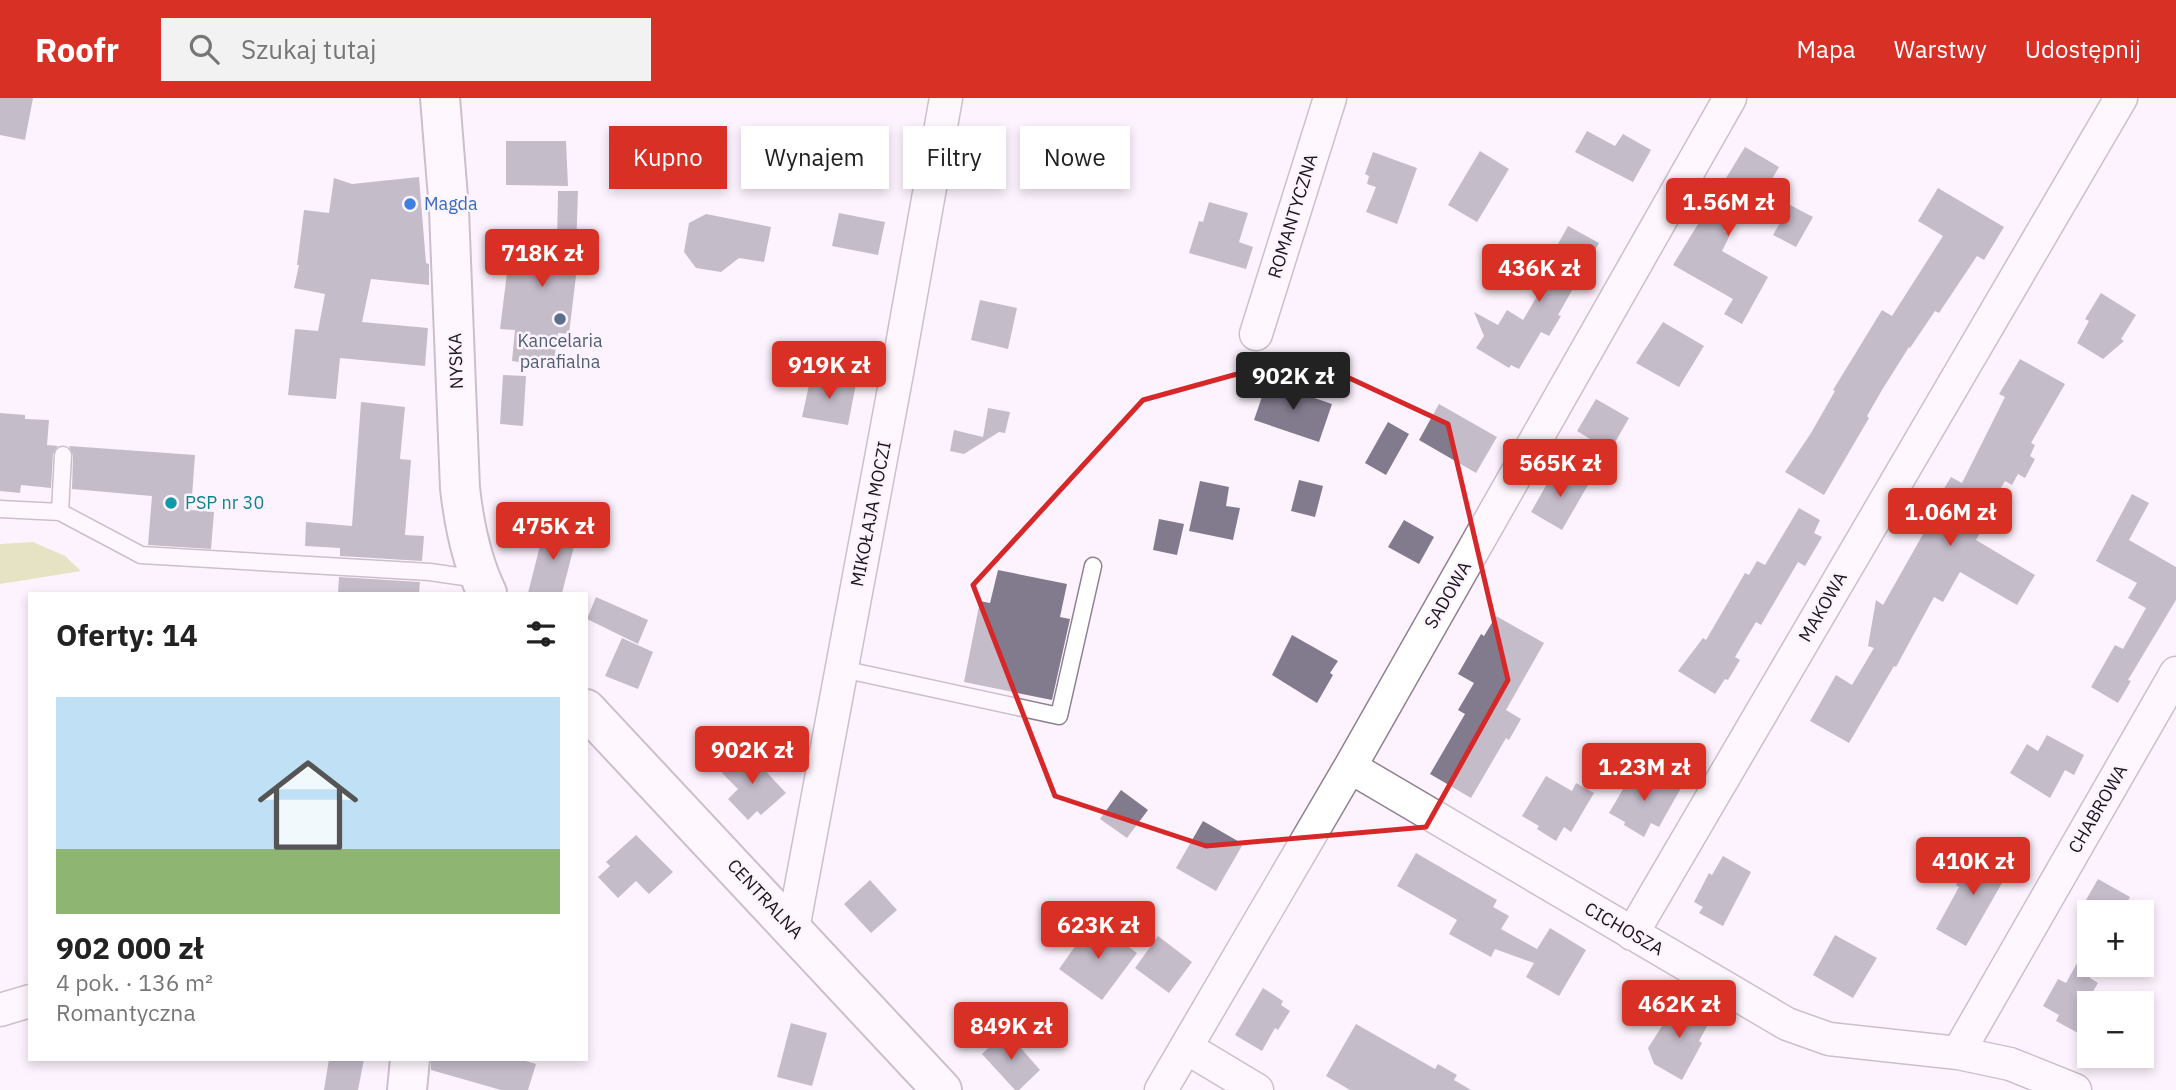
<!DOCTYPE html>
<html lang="pl">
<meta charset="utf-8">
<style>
:root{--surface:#fff;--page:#f2f2f2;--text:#222;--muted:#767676;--accent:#d93025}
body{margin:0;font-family:"IBM Plex Sans",sans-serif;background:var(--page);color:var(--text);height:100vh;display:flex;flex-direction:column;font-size:26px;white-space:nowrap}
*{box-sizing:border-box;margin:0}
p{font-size:23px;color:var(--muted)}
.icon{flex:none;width:38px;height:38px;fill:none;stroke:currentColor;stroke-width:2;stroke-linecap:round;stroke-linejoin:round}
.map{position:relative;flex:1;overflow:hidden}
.drawer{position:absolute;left:28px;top:494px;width:560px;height:469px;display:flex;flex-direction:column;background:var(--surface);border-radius:0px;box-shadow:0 4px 10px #0003}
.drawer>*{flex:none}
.top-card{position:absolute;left:609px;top:28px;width:665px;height:63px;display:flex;gap:14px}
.tools{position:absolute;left:2077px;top:802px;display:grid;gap:14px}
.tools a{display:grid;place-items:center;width:77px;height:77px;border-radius:0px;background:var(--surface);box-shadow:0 4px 10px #0003;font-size:35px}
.price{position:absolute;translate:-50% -60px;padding:0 16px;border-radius:7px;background:var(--accent);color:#fff;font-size:23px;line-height:46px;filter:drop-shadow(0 2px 4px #0008)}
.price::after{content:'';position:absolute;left:50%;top:42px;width:21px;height:16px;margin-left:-10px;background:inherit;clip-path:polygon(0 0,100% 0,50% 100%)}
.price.selected{background:#222;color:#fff}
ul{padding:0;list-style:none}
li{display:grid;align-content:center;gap:14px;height:371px;padding:0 28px}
li span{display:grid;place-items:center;height:217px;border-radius:0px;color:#555}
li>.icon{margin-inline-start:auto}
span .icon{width:126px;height:126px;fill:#fffc;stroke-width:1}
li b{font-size:30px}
h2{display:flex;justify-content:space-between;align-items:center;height:84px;padding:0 28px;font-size:30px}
.tag{padding:0 24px;border-radius:0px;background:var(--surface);box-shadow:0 4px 10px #0003;font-size:24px;line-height:63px}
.tag.selected{background:var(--accent);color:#fff}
header{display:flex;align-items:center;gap:42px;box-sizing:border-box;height:98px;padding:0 35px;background:var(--accent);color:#fff}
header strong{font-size:33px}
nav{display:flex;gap:38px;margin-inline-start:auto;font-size:24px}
.search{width:490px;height:63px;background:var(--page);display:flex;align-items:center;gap:18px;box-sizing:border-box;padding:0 24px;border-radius:0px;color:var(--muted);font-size:26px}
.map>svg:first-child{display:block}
.green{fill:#c9d07e}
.building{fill:#827b8d}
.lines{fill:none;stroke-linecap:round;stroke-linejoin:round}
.lane-casing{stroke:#908191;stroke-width:19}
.street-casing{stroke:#908191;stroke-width:35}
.secondary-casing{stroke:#908191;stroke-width:42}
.lane{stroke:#fff;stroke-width:16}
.street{stroke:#fff;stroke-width:32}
.secondary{stroke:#fff;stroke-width:38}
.marked{fill:none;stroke:#d62828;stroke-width:5;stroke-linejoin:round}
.shop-dot{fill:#3f7fe0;stroke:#fdf3fe;stroke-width:2.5}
.service-dot{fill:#5c6f8a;stroke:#fdf3fe;stroke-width:2.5}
.culture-dot{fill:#0f9aa8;stroke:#fdf3fe;stroke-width:2.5}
.labels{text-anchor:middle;stroke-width:5;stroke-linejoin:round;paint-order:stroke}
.shop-label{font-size:18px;fill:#366cbe;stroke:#fdf3fe;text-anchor:start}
.street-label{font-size:18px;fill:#1a151b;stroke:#fdf3fe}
.service-label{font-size:18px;fill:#4e5e75;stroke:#fdf3fe}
.culture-label{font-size:18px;fill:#0d838f;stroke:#fdf3fe;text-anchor:start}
</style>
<header>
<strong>Roofr</strong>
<div class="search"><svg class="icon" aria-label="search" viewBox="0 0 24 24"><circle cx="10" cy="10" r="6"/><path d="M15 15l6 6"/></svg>Szukaj tutaj</div>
<nav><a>Mapa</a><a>Warstwy</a><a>Udostępnij</a></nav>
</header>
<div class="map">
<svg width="2176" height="992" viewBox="0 0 2176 992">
<rect width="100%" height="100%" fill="#fdf3fe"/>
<path class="green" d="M 33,444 L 65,458 L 81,473 L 0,486 L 0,446 Z"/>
<path class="building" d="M 0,0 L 33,0 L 25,42 L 0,37 Z
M 1587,33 L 1615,48 L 1623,36 L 1651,52 L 1633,84 L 1575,54 Z
M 506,43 L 566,43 L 568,88 L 506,87 Z
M 1745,49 L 1779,69 L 1762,98 L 1748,90 L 1724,133 L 1730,137 L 1722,153 L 1768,179 L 1742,226 L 1724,216 L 1733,201 L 1673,167 Z
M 1480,53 L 1509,71 L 1477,124 L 1448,107 Z
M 1373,54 L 1417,70 L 1397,126 L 1366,114 L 1376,89 L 1367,86 L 1369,78 L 1365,76 Z
M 419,79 L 426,165 L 429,166 L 429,187 L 371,181 L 362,224 L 428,230 L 425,268 L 340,260 L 336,301 L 288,297 L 295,231 L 318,233 L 325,196 L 294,190 L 299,167 L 297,167 L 304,112 L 329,115 L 334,80 L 352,86 Z
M 1938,90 L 2004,129 L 1984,162 L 1977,158 L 1939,215 L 1935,213 L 1910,250 L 1909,249 L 1882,292 L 1867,318 L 1869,320 L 1824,397 L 1785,374 L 1811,335 L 1835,293 L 1833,292 L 1882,212 L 1892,218 L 1943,138 L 1918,123 Z
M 558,93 L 578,93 L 576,153 L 579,153 L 569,236 L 558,235 L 553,269 L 512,263 L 515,232 L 500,231 L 511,143 L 557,150 Z
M 1209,104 L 1248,115 L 1239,144 L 1253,149 L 1246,171 L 1189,155 L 1199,123 L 1203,124 Z
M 1790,107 L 1813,119 L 1796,149 L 1773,137 Z
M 839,115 L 885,124 L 878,157 L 832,148 Z
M 706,116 L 771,129 L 764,164 L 739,160 L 721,174 L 696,170 L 684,154 L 689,125 Z
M 1568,128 L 1599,145 L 1558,217 L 1561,218 L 1549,238 L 1541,234 L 1519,271 L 1511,267 L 1509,270 L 1476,250 L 1484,238 L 1474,214 L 1498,227 L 1507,212 L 1523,222 L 1551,175 L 1544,171 Z
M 2101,195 L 2136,217 L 2121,241 L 2124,243 L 2103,261 L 2077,245 L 2089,223 L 2085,221 Z
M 980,202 L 1017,210 L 1008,251 L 971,242 Z
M 1663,224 L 1704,248 L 1679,289 L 1636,265 Z
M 2020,261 L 2065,286 L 2031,345 L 2035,347 L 2030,358 L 2035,361 L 2025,380 L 2018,376 L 2012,387 L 2005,383 L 1982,422 L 1986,424 L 1976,442 L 2035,477 L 2017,507 L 1960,474 L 1943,504 L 1934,499 L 1896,569 L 1894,568 L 1849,645 L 1810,623 L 1836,577 L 1852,587 L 1874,550 L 1868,548 L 1876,502 L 1883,507 L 1935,415 L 1931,412 L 1951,379 L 1962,385 L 2005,299 L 1999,296 Z
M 503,277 L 526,278 L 523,328 L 500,326 Z
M 811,278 L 856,286 L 848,327 L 802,319 Z
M 1267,284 L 1332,306 L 1319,344 L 1254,322 Z
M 1596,301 L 1629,320 L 1610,353 L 1577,333 Z
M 361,304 L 405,309 L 400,361 L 411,362 L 405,437 L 424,438 L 422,463 L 340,458 L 340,450 L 305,448 L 306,424 L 352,428 Z
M 1439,306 L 1497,339 L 1476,375 L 1419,342 Z
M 988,310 L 1010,314 L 1005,335 L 999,334 L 964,356 L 950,353 L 954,332 L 983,339 Z
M 0,315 L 25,317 L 25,321 L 49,322 L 47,347 L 58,348 L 53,356 L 51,390 L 21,387 L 20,395 L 0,393 Z
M 1388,324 L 1409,336 L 1386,377 L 1365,365 Z
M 69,348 L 195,357 L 191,412 L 214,414 L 211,451 L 148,447 L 152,398 L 72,391 L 73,358 Z
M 1560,371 L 1588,387 L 1562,432 L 1531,414 L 1548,384 L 1551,385 Z
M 1299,382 L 1323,388 L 1315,419 L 1291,413 Z
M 1200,383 L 1229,389 L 1226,408 L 1240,410 L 1233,442 L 1189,433 Z
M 2132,396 L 2149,405 L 2129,442 L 2176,469 L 2176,502 L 2128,582 L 2131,583 L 2118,605 L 2091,589 L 2115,547 L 2123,551 L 2146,510 L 2128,500 L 2137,485 L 2096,463 Z
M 1799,410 L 1820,422 L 1814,435 L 1822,439 L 1805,468 L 1798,464 L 1761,527 L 1756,524 L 1735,559 L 1740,562 L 1728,582 L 1725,581 L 1715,596 L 1678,573 L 1703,540 L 1706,542 L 1745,475 L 1749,477 L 1757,463 L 1765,467 Z
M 1159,421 L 1184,426 L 1177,457 L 1153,452 Z
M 1404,422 L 1434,439 L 1419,466 L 1388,449 Z
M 545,428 L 577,437 L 562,495 L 528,495 Z
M 998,472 L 1067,486 L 1060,519 L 1070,521 L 1052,602 L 964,584 L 980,503 L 990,505 Z
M 339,479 L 420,484 L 419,495 L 338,495 Z
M 596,499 L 648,522 L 638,546 L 587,521 Z
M 1496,518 L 1544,545 L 1506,612 L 1521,621 L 1509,642 L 1506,640 L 1471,700 L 1430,676 L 1465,616 L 1458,612 L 1474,585 L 1458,576 L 1481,536 L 1484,538 Z
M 1292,537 L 1338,563 L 1330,575 L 1333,577 L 1317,605 L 1272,577 Z
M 622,540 L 653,554 L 638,591 L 605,578 Z
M 2047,637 L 2084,657 L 2074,677 L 2065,672 L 2050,700 L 2010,675 L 2027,646 L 2038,653 Z
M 746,652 L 786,695 L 761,717 L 757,713 L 748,722 L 728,701 L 738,691 L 722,675 Z
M 1633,674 L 1659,688 L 1663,681 L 1681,690 L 1659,729 L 1651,725 L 1644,739 L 1624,727 L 1625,724 L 1609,715 Z
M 1546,678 L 1572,693 L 1576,685 L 1594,695 L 1571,734 L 1564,729 L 1556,743 L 1537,731 L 1539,728 L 1522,718 Z
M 1121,692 L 1148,712 L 1127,740 L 1100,721 Z
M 1203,723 L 1243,746 L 1216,793 L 1176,770 Z
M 636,737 L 673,774 L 649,796 L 636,783 L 618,800 L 598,779 L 610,768 L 606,764 Z
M 1975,752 L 2010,771 L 1966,848 L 1936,831 L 1959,789 L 1956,787 Z
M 1416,755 L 1497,802 L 1493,809 L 1509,818 L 1501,831 L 1537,851 L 1550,830 L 1586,852 L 1559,898 L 1526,879 L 1534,865 L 1495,851 L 1491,859 L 1449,836 L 1457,822 L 1397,788 Z
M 1723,758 L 1751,774 L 1723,828 L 1699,815 L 1703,809 L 1694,804 L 1709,775 L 1712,777 Z
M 2098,781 L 2130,799 L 2122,814 L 2079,814 Z
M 870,782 L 897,812 L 871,835 L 844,806 Z
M 1093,823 L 1137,855 L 1102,902 L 1059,871 Z
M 1835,837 L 1877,860 L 1853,900 L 1813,877 Z
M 1158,838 L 1192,864 L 1169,895 L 1135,870 Z
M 2090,842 L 2090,880 L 2098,885 L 2089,900 L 2096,903 L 2090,905 L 2090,915 L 2078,935 L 2056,923 L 2059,917 L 2043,908 L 2058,881 L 2066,885 Z
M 1263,890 L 1283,903 L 1281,907 L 1290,913 L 1278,932 L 1275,930 L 1262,953 L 1235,937 Z
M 1678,903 L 1711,921 L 1699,943 L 1702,945 L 1682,982 L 1654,966 L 1648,950 Z
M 791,925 L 827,935 L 812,988 L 777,979 Z
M 1356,926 L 1435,971 L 1438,966 L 1457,977 L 1454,982 L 1471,992 L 1350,992 L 1326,978 Z
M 1006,933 L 1040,972 L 1019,992 L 1015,992 L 982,956 Z
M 329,961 L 364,961 L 358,992 L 324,992 Z
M 431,961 L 519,961 L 536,966 L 528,992 L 501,992 L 431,972 Z"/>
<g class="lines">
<g class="lane-casing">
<path id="lane" d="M 63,357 L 60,414 L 141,457 L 430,474 L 478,481
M 0,411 L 60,414
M 842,571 L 1059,618 L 1093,468"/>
</g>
<g class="street-casing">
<path id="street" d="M 1256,236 L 1330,0
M 1350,669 L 1787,926 L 1829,941 L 1958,955 L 2010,966 L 2075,992
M 793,831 L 897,275 L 946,0
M 1632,836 L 2121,0
M 0,912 L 30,903
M 1187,950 L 1257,992
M 1958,955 L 2176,575
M 1161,992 L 1350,669 L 1730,0"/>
</g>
<g class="secondary-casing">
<path id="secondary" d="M 440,0 L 449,112 L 460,390 C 464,426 471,462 487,495
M 586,611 L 942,992
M 407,992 L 410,961"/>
</g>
<use href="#lane" class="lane"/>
<use href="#street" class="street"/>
<use href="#secondary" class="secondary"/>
</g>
<path d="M0 0H2176V992H0ZM 1302,258 L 1448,326 L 1508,582 L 1426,729 L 1206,748 L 1055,698 L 973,487 L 1143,302 Z" fill="#fdf3fe" fill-opacity=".55" fill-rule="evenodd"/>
<path class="marked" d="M 1302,258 L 1448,326 L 1508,582 L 1426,729 L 1206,748 L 1055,698 L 973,487 L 1143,302 Z"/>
<circle class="shop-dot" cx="410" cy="106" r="7"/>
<circle class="service-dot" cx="560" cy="221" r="7"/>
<circle class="culture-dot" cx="171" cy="405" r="7"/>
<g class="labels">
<g class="shop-label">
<text x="424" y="112">Magda</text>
</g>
<g class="street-label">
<text transform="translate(1293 118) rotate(-73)" y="6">ROMANTYCZNA</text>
<text transform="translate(456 263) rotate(-92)" y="6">NYSKA</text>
<text transform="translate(871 416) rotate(-79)" y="6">MIKOŁAJA MOCZI</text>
<text transform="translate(1448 497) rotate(-60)" y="6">SADOWA</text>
<text transform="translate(1823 509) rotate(-60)" y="6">MAKOWA</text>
<text transform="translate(2098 711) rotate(-60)" y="6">CHABROWA</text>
<text transform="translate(765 801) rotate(47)" y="6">CENTRALNA</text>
<text transform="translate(1624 831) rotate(30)" y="6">CICHOSZA</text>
</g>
<g class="service-label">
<text x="560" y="249">Kancelaria<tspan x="560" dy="21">parafialna</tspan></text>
</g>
<g class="culture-label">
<text x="185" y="411">PSP nr 30</text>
</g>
</g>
</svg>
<div class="tools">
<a>+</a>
<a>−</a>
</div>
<b class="price" style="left:1728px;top:140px">1.56M zł</b>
<b class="price" style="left:542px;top:191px">718K zł</b>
<b class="price" style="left:1539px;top:206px">436K zł</b>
<b class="price" style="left:829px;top:303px">919K zł</b>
<b class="price selected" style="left:1293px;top:314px">902K zł</b>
<b class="price" style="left:1560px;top:401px">565K zł</b>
<b class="price" style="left:1950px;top:450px">1.06M zł</b>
<b class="price" style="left:553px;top:464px">475K zł</b>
<b class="price" style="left:752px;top:688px">902K zł</b>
<b class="price" style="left:1644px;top:705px">1.23M zł</b>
<b class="price" style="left:1973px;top:799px">410K zł</b>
<b class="price" style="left:1098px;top:863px">623K zł</b>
<b class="price" style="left:1679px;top:942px">462K zł</b>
<b class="price" style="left:1011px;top:964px">849K zł</b>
<div class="top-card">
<a class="tag selected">Kupno</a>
<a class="tag">Wynajem</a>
<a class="tag">Filtry</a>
<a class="tag">Nowe</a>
</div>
<section class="drawer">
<h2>Oferty: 14<svg class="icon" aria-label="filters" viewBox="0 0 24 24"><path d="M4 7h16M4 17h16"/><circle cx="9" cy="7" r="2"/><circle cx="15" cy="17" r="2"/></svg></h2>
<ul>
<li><span style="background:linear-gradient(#bfe0f5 70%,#8fb573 0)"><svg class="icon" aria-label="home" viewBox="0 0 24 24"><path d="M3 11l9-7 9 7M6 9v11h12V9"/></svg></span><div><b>902 000 zł</b><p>4 pok. · 136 m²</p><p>Romantyczna</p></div></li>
</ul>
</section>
</div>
